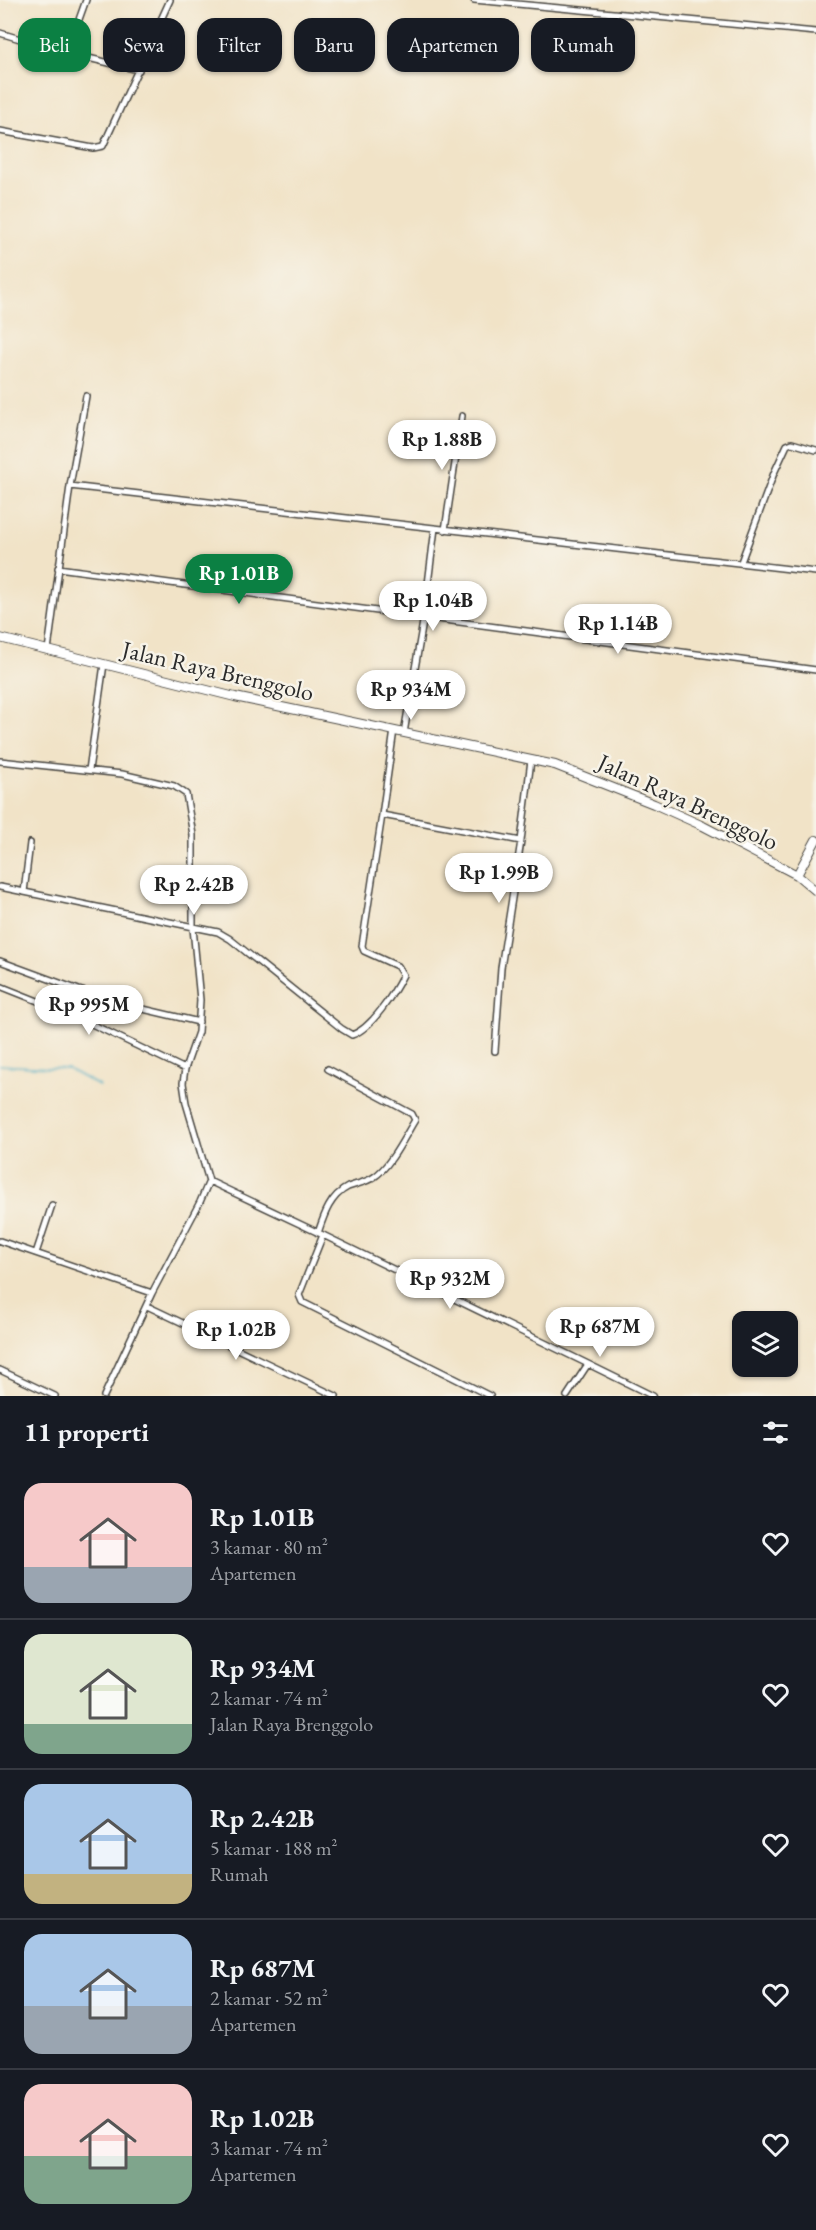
<!DOCTYPE html>
<html lang="id">
<meta charset="utf-8">
<style>
:root{--surface:#171b24;--page:#20242c;--text:#f1f3f6;--muted:#9ea1a6;--line:#363941;--accent:#0b8043}
body{margin:0;font-family:"EB Garamond",serif;background:var(--page);color:var(--text);height:100vh;display:flex;flex-direction:column;font-size:22px;white-space:nowrap}
*{box-sizing:border-box;margin:0}
p{font-size:20px;color:var(--muted)}
.icon{flex:none;width:33px;height:33px;fill:none;stroke:currentColor;stroke-width:2;stroke-linecap:round;stroke-linejoin:round}
.map{position:relative;height:1396px;overflow:hidden}
.panel{display:flex;flex-direction:column;background:var(--surface);flex:1}
.panel>*{flex:none}
.guide{position:absolute;left:18px;top:18px;width:780px;height:54px;display:flex;gap:12px}
.fabs{position:absolute;left:732px;top:1311px;display:grid;gap:12px}
.fabs a{display:grid;place-items:center;width:66px;height:66px;border-radius:12px;background:var(--surface);box-shadow:0 2px 4px #0004;font-size:30px}
.price{position:absolute;translate:-50% -51px;padding:0 14px;border-radius:21px;background:#fff;color:#222;font-size:20px;line-height:39px;filter:drop-shadow(0 2px 3px #0008)}
.price::after{content:'';position:absolute;left:50%;top:36px;width:18px;height:14px;margin-left:-9px;background:inherit;clip-path:polygon(0 0,100% 0,50% 100%)}
.price.active{background:var(--accent);color:#fff}
ul{padding:0;list-style:none}
li{display:flex;align-items:center;gap:18px;height:150px;padding:0 24px}
li+li{border-top:2px solid var(--line)}
li span{display:grid;place-items:center;flex:none;width:168px;height:120px;border-radius:18px;color:#555}
li>.icon{margin-inline-start:auto}
span .icon{width:72px;height:72px;fill:#fffc;stroke-width:1}
li b{font-size:26px}
h2{display:flex;justify-content:space-between;align-items:center;height:72px;padding:0 24px;font-size:26px}
.chip{padding:0 21px;border-radius:18px;background:var(--surface);box-shadow:0 2px 4px #0004;font-size:21px;line-height:54px}
.chip.active{background:var(--accent);color:#fff}
.map>svg:first-child{display:block}
.lines{fill:none;stroke-linecap:round;stroke-linejoin:round}
.stream{stroke:#44aac3;stroke-width:1.5}
.minor-casing{stroke:#494742;stroke-width:8}
.secondary-casing{stroke:#494742;stroke-width:10}
.minor{stroke:#fff;stroke-width:5}
.secondary{stroke:#fff;stroke-width:8}
.labels{text-anchor:middle;stroke-width:5;stroke-linejoin:round;paint-order:stroke}
.street-label{font-size:24px;fill:#2b2b2b;stroke:#f7f3e8}
</style>
<div class="map">
<svg width="816" height="1396" viewBox="0 0 816 1396">
<rect width="100%" height="100%" fill="#f7f3e8"/>
<filter id="ink" filterUnits="userSpaceOnUse"><feTurbulence type="fractalNoise" baseFrequency=".0167" numOctaves="2"/><feDisplacementMap in="SourceGraphic" scale="12" xChannelSelector="R" yChannelSelector="G"/><feConvolveMatrix kernelMatrix="1 2 1 2 8 2 1 2 1" color-interpolation-filters="sRGB"/></filter>
<filter id="wash" filterUnits="userSpaceOnUse"><feTurbulence type="fractalNoise" baseFrequency=".008" numOctaves="4" result="noise"/><feDisplacementMap in="SourceGraphic" scale="24" xChannelSelector="R" yChannelSelector="G"/><feGaussianBlur stdDeviation="1.35" result="paint"/><feColorMatrix in="noise" values="0 0 0 0 0 0 0 0 0 0 0 0 0 0 0 0 0 1.4 0 .05"/><feComposite in="paint" operator="in"/></filter>
<g filter="url(#wash)">
<rect width="100%" height="100%" fill="#f1e3c7"/>
<g class="lines">
<path class="stream" d="M 0,1065 L 68,1069 L 99,1086"/>
</g>
</g>
<g filter="url(#ink)">
<g class="lines">
<g class="minor-casing">
<path id="minor" d="M 474,0 L 816,32
M 0,33 L 67,53 L 139,70
M 67,53 L 86,0
M 0,131 L 93,148 L 103,146 L 170,0
M 70,486 L 86,396
M 445,530 L 462,416
M 741,562 L 774,473 L 787,445 L 792,443 L 816,450
M 58,568 L 816,670
M 48,650 L 70,486 L 816,572
M 394,730 L 382,815 L 521,841
M 404,733 L 424,616 L 435,528
M 0,761 L 122,774 L 174,786 L 186,794 L 193,835 L 193,928 L 200,1000 L 198,1032 L 185,1069 L 183,1083 L 186,1103 L 209,1181 L 200,1202 L 152,1293 L 104,1396
M 89,770 L 104,664
M 0,887 L 218,932 L 230,939 L 342,1029 L 352,1035 C 372,1028 394,993 403,975 L 397,966 L 364,951 L 362,946 L 382,815
M 24,892 L 30,843
M 0,961 L 79,990 L 143,1009 L 199,1022
M 0,986 L 73,1015 L 185,1069
M 495,1051 L 501,968 L 521,841 L 531,760
M 209,1181 L 323,1235 L 299,1295 L 302,1302 L 490,1396
M 318,1233 C 324,1215 330,1196 348,1187 C 356,1184 367,1182 374,1177 C 390,1167 405,1136 415,1120 L 412,1114 L 328,1069
M 323,1235 L 588,1364
M 0,1241 L 152,1293
M 36,1253 L 52,1205
M 147,1306 L 336,1396
M 0,1370 L 55,1396
M 567,1396 L 588,1364 L 653,1396"/>
</g>
<g class="secondary-casing">
<path id="secondary" d="M 0,638 L 235,697 L 555,765 L 654,804 L 703,826 L 797,875 L 816,891
M 797,875 L 816,840"/>
</g>
<use href="#minor" class="minor"/>
<use href="#secondary" class="secondary"/>
</g>
</g>
<g class="labels">
<g class="street-label">
<text transform="translate(218 671) rotate(13)" y="8">Jalan Raya Brenggolo</text>
<text transform="translate(688 802) rotate(25)" y="8">Jalan Raya Brenggolo</text>
</g>
</g>
</svg>
<div class="fabs">
<a><svg class="icon" aria-label="layers" viewBox="0 0 24 24"><path d="M12 4l9 5-9 5-9-5zM3 14l9 5 9-5"/></svg></a>
</div>
<b class="price" style="left:442px;top:471px">Rp 1.88B</b>
<b class="price active" style="left:239px;top:605px">Rp 1.01B</b>
<b class="price" style="left:433px;top:632px">Rp 1.04B</b>
<b class="price" style="left:618px;top:655px">Rp 1.14B</b>
<b class="price" style="left:411px;top:721px">Rp 934M</b>
<b class="price" style="left:499px;top:904px">Rp 1.99B</b>
<b class="price" style="left:194px;top:916px">Rp 2.42B</b>
<b class="price" style="left:89px;top:1036px">Rp 995M</b>
<b class="price" style="left:450px;top:1310px">Rp 932M</b>
<b class="price" style="left:600px;top:1358px">Rp 687M</b>
<b class="price" style="left:236px;top:1361px">Rp 1.02B</b>
<div class="guide">
<a class="chip active">Beli</a>
<a class="chip">Sewa</a>
<a class="chip">Filter</a>
<a class="chip">Baru</a>
<a class="chip">Apartemen</a>
<a class="chip">Rumah</a>
</div>
</div>
<section class="panel">
<h2>11 properti<svg class="icon" aria-label="filters" viewBox="0 0 24 24"><path d="M4 7h16M4 17h16"/><circle cx="9" cy="7" r="2"/><circle cx="15" cy="17" r="2"/></svg></h2>
<ul>
<li><span style="background:linear-gradient(#f6c9c9 70%,#9aa5b1 0)"><svg class="icon" aria-label="home" viewBox="0 0 24 24"><path d="M3 11l9-7 9 7M6 9v11h12V9"/></svg></span><div><b>Rp 1.01B</b><p>3 kamar · 80 m²</p><p>Apartemen</p></div><svg class="icon" aria-label="heart" viewBox="0 0 24 24"><path d="M12 20l-8-8c-3-5 5-10 8-4 3-6 11-1 8 4z"/></svg></li>
<li><span style="background:linear-gradient(#dfe7d0 75%,#7fa58c 0)"><svg class="icon" aria-label="home" viewBox="0 0 24 24"><path d="M3 11l9-7 9 7M6 9v11h12V9"/></svg></span><div><b>Rp 934M</b><p>2 kamar · 74 m²</p><p>Jalan Raya Brenggolo</p></div><svg class="icon" aria-label="heart" viewBox="0 0 24 24"><path d="M12 20l-8-8c-3-5 5-10 8-4 3-6 11-1 8 4z"/></svg></li>
<li><span style="background:linear-gradient(#a9c7e8 75%,#c2b280 0)"><svg class="icon" aria-label="home" viewBox="0 0 24 24"><path d="M3 11l9-7 9 7M6 9v11h12V9"/></svg></span><div><b>Rp 2.42B</b><p>5 kamar · 188 m²</p><p>Rumah</p></div><svg class="icon" aria-label="heart" viewBox="0 0 24 24"><path d="M12 20l-8-8c-3-5 5-10 8-4 3-6 11-1 8 4z"/></svg></li>
<li><span style="background:linear-gradient(#a9c7e8 60%,#9aa5b1 0)"><svg class="icon" aria-label="home" viewBox="0 0 24 24"><path d="M3 11l9-7 9 7M6 9v11h12V9"/></svg></span><div><b>Rp 687M</b><p>2 kamar · 52 m²</p><p>Apartemen</p></div><svg class="icon" aria-label="heart" viewBox="0 0 24 24"><path d="M12 20l-8-8c-3-5 5-10 8-4 3-6 11-1 8 4z"/></svg></li>
<li><span style="background:linear-gradient(#f6c9c9 60%,#7fa58c 0)"><svg class="icon" aria-label="home" viewBox="0 0 24 24"><path d="M3 11l9-7 9 7M6 9v11h12V9"/></svg></span><div><b>Rp 1.02B</b><p>3 kamar · 74 m²</p><p>Apartemen</p></div><svg class="icon" aria-label="heart" viewBox="0 0 24 24"><path d="M12 20l-8-8c-3-5 5-10 8-4 3-6 11-1 8 4z"/></svg></li>
</ul>
</section>
